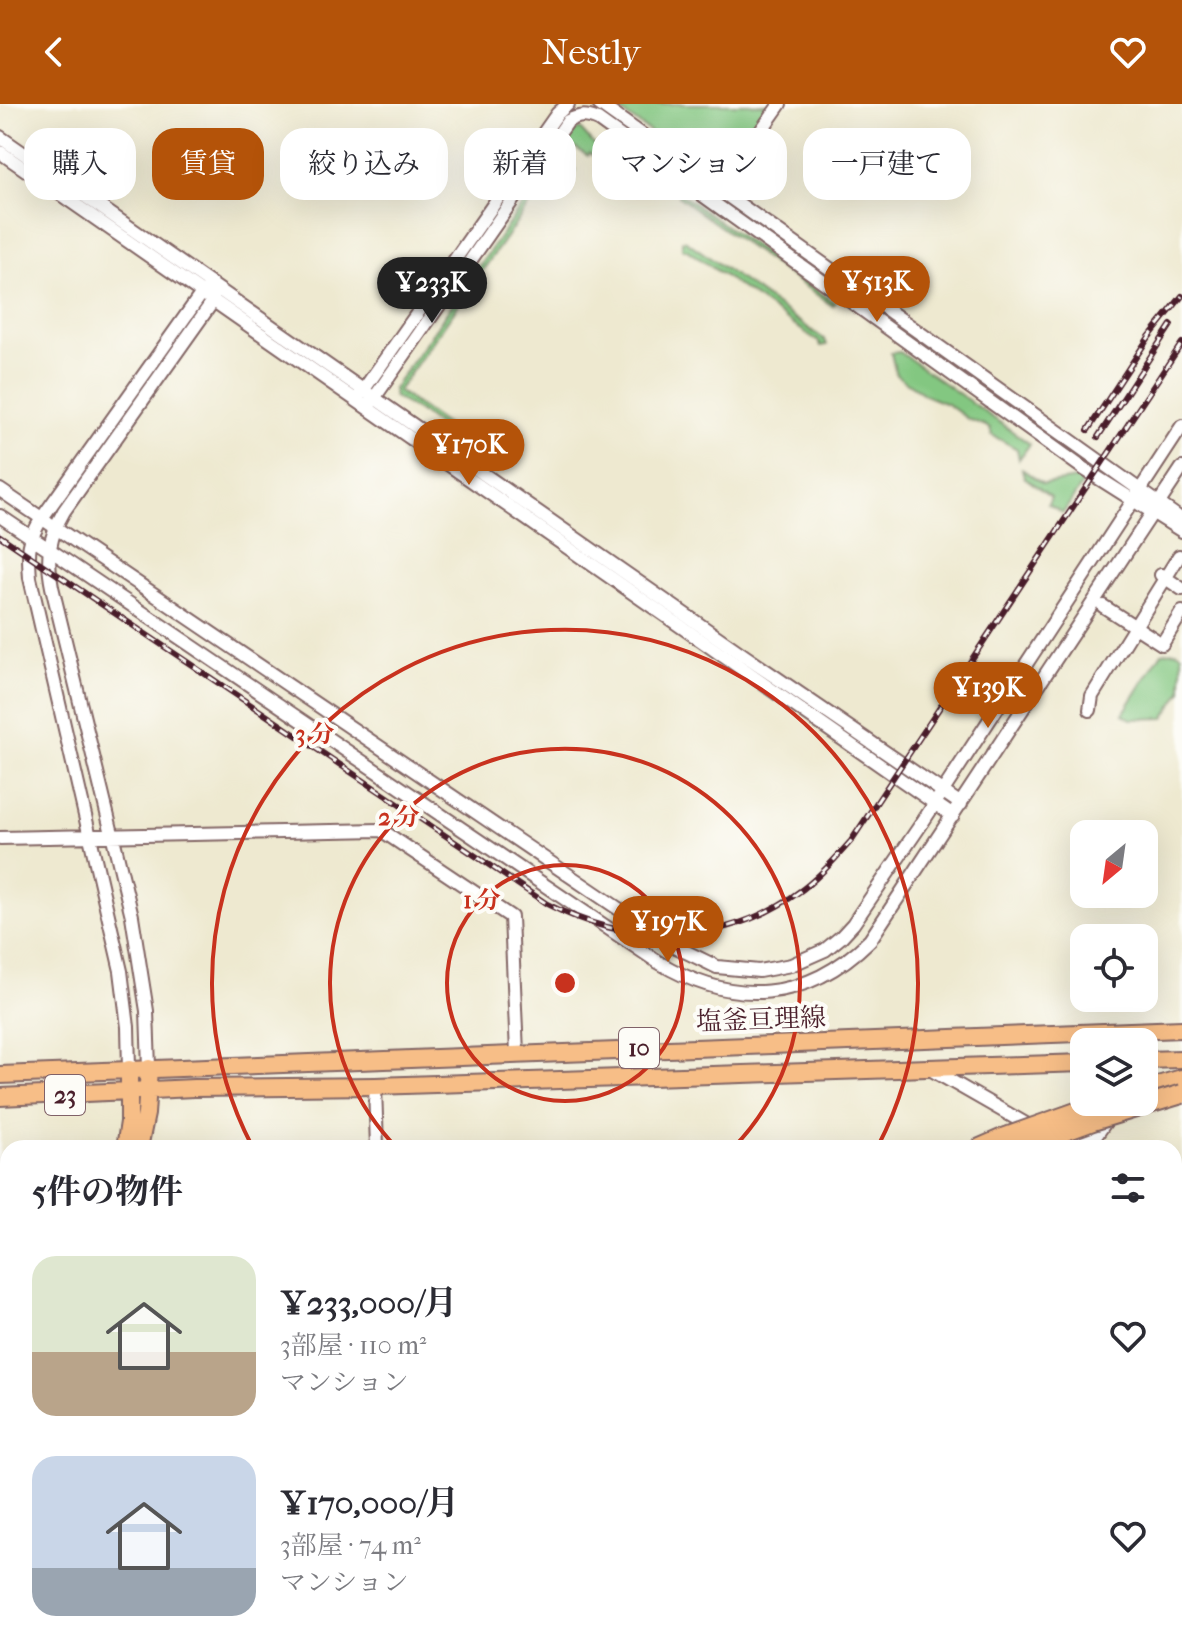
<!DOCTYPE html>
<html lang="ja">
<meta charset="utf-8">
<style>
:root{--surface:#fff;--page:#f2f2f3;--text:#2b2b33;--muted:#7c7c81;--accent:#b45309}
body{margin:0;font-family:"IM FELL French Canon","Noto Serif JP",serif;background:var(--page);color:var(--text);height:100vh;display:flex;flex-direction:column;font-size:30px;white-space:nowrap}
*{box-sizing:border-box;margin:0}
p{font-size:26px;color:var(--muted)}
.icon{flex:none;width:44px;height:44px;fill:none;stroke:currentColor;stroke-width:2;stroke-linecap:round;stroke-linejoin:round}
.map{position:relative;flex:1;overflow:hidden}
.panel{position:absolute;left:0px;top:1036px;width:1182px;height:512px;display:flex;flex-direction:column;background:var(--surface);border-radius:24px 24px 0 0;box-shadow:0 8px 32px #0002}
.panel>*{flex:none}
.top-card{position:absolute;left:24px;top:24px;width:1134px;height:72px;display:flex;gap:16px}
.needle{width:52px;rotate:209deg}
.fabs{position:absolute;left:1070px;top:716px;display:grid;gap:16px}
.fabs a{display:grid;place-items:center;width:88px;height:88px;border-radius:16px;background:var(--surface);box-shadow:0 8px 32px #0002;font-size:40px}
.price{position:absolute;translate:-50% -68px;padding:0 18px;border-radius:28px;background:var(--accent);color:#fff;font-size:26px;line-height:52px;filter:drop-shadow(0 2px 4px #0008)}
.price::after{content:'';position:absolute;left:50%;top:48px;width:24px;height:18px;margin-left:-12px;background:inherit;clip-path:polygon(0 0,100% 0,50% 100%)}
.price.active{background:#222;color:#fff}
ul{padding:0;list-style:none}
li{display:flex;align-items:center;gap:24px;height:200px;padding:0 32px}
li span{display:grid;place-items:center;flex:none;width:224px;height:160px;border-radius:24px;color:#555}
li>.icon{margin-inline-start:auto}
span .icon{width:96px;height:96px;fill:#fffc;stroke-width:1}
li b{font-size:34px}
h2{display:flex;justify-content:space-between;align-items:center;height:96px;padding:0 32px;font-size:34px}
.chip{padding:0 28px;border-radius:24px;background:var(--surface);box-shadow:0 8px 32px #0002;font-size:28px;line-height:72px}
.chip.active{background:var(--accent);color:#fff}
header{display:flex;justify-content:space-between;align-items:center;height:104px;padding:0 32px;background:var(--accent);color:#fff;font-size:36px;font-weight:600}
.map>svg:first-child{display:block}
.green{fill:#83c781;stroke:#667356;stroke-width:2}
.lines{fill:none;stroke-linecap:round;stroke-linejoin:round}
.minor-casing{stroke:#836665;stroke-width:16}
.major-casing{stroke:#836665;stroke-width:20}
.highway-casing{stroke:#836665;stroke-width:22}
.minor{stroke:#fff;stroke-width:12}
.major{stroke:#f7be87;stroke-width:16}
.highway{stroke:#f7be87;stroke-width:18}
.rail-casing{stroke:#4a1f2b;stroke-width:6}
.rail{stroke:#fdfcf7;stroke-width:3;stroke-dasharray:9;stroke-linecap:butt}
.highway-bridge-casing{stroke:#836665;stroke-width:22;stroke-linecap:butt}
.highway-bridge{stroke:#f7be87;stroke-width:18}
.ring{fill:none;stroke:#c8321e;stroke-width:4}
.labels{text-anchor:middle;stroke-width:8;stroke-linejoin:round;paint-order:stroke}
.shield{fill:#fdfcf7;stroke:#806168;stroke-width:2}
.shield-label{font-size:24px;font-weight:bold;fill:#4a1f2b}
.street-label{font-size:26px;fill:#4a1f2b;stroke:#fdfcf7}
.centre{fill:#c8321e;stroke:#fdfcf7;stroke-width:4}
.ring-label{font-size:24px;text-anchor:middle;font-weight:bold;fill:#c8321e;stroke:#fdfcf7;stroke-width:8;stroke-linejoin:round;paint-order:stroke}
</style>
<header><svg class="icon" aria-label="back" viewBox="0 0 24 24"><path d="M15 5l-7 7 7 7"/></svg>Nestly<svg class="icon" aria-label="heart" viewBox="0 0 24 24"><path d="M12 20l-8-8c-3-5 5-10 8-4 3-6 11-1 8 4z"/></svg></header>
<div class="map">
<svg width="1182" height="1548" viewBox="0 0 1182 1548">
<rect width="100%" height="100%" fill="#fdfcf7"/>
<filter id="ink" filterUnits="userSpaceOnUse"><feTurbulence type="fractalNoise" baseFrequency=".0125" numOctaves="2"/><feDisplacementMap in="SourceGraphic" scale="16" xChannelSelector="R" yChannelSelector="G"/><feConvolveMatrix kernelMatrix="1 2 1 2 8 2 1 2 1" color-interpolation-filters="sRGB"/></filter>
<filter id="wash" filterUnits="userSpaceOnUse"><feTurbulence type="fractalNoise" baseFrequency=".006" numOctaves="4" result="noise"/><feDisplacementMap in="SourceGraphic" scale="32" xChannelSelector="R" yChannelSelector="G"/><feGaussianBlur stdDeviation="1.8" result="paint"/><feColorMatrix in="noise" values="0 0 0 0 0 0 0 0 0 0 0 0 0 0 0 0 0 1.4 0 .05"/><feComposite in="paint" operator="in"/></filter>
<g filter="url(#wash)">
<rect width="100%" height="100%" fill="#eee9d0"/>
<path class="green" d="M 610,0 L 772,0 L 732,56 L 720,64 L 695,59 Z
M 580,25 L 619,68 L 637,82 L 635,85 L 597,58 L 598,55 L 589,49 L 588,52 L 569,40 L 564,48 L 576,67 L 566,60 L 556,62 L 398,287 L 489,351 L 486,356 L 423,310 L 394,293 L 393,285 L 574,27 Z
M 678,88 L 835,199 L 833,202 L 694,104 L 678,92 Z
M 685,136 L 825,236 L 827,241 L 821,242 L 819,238 L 687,146 L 682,145 L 682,137 Z
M 900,248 L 1030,340 L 1019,355 L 1017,345 L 992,331 L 990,325 L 986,322 L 968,315 L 947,300 L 927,292 L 896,271 L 891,249 Z
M 1022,365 L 1043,380 L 1077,375 L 1083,379 L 1063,409 L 1048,400 L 1051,393 L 1024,373 Z
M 1177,547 L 1182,550 L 1182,587 L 1164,614 L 1131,615 L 1123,610 L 1162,548 Z"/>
</g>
<g filter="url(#ink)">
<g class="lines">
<g class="minor-casing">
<path id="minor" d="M 599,0 L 1182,416
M 0,33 L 746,553 L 961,700
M 0,48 L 953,712
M 717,89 L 780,0
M 360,291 L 557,10 L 568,0
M 370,300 L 568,17 C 579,11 586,11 598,16 L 1084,365 L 1182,427
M 0,386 L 672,841 L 717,863 L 759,867 L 791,861 L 825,846 L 841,833 L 853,820 L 922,719 L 1182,322
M 0,412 L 658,858 C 733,903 806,899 870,836 L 1182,364
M 1161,471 L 1182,485
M 1103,502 L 1162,540 L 1182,508
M 1090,606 L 1092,592 L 1179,452
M 0,734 L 381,726 L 511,813 L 517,949
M 1144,960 L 1148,925
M 149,964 L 147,907 L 132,812 L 52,483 C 46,454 49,433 64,407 L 213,197 L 213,190
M 129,965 L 128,923 L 121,867 L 30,474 C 28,446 27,438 42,414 L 202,189 L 209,185
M 930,965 L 1066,1043
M 375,982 L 377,1044
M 1066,1043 L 1097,1030 L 1119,998
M 1179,1089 L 1182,1108
M 0,1255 L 8,1259
M 1174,1270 L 1182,1270
M 1174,1408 L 1182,1410
M 0,1468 L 8,1471
M 1174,1490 L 1182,1489
M 175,1540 L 180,1540
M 974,1540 L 990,1548
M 1109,1540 L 1111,1543
M 299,1548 L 304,1540
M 939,1548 L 943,1540
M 1032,1548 L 1042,1540"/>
</g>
<g class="major-casing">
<path id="major" d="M 1144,956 L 1182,955
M 0,971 L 1182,925
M 0,993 L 194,984 L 375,982 L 1084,959
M 125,1044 L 129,1018 L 129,965
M 139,1044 L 146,1010 L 149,964
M 0,1379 L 8,1358
M 0,1427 L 8,1406"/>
</g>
<g class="highway-casing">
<path id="highway" d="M 1144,986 L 1182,975
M 980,1044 L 1003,1034
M 800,1540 L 801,1548
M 819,1540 L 819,1548
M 338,1548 L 343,1540
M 356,1548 L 361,1540
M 386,1548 L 392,1540"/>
</g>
<use href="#minor" class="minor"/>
<use href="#major" class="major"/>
<use href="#highway" class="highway"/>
<g class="rail-casing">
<path id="rail" d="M 1088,326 L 1149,233 L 1182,192
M 1098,333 L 1171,221
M 0,432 L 547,800 C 630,843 726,843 803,785 C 821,771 836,754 851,737 L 1182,239"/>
</g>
<use href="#rail" class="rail"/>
<g class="highway-bridge-casing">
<path id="highway-bridge" d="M 1003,1034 L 1104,998
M 1019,1044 L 1093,1017 L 1182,990"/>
</g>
<use href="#highway-bridge" class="highway-bridge"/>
</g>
</g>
<g class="ring">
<circle cx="565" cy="879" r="118"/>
<path d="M397 1044A235 235 0 1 1 733 1044"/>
<path d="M252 1042A353 353 0 1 1 878 1042"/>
</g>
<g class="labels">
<g class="shield">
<rect x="619" y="924" width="40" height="40" rx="6"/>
<rect x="45" y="971" width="40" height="40" rx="6"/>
</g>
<g class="shield-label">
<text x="639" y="952">10</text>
<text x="65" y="999">23</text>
</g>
<g class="street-label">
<text transform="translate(761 915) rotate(-2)" y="9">塩釜亘理線</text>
</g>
</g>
<circle cx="565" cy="879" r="12" class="centre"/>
<g class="ring-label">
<text x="315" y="638">3 分</text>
<text x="399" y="721">2 分</text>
<text x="482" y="804">1 分</text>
</g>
</svg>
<div class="fabs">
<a><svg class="needle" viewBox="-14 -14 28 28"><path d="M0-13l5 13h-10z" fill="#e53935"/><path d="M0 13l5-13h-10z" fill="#7c7c81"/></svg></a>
<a><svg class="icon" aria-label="locate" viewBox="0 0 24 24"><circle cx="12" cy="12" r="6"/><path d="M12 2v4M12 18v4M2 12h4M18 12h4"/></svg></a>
<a><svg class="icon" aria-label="layers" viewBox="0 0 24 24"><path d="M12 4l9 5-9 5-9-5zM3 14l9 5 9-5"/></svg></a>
</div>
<b class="price" style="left:877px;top:220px">¥513K</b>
<b class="price active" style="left:432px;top:221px">¥233K</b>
<b class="price" style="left:469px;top:383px">¥170K</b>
<b class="price" style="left:988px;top:626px">¥139K</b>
<b class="price" style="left:668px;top:860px">¥197K</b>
<div class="top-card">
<a class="chip">購入</a>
<a class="chip active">賃貸</a>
<a class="chip">絞り込み</a>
<a class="chip">新着</a>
<a class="chip">マンション</a>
<a class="chip">一戸建て</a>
</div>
<section class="panel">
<h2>5件の物件<svg class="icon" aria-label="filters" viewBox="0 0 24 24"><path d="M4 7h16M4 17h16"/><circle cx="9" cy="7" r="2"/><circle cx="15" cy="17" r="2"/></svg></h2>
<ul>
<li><span style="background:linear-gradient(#dfe7d0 60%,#b9a48a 0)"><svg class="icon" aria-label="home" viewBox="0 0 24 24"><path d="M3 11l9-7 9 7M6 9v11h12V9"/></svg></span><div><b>¥233,000/月</b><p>3部屋 · 110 m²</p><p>マンション</p></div><svg class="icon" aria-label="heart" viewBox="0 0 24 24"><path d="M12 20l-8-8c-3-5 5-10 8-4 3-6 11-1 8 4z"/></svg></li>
<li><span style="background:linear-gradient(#c9d6e8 70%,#9aa5b1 0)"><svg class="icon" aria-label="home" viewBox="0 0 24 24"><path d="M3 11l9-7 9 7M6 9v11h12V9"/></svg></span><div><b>¥170,000/月</b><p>3部屋 · 74 m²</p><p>マンション</p></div><svg class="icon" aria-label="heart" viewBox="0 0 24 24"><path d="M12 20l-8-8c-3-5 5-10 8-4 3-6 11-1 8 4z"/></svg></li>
</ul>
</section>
</div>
